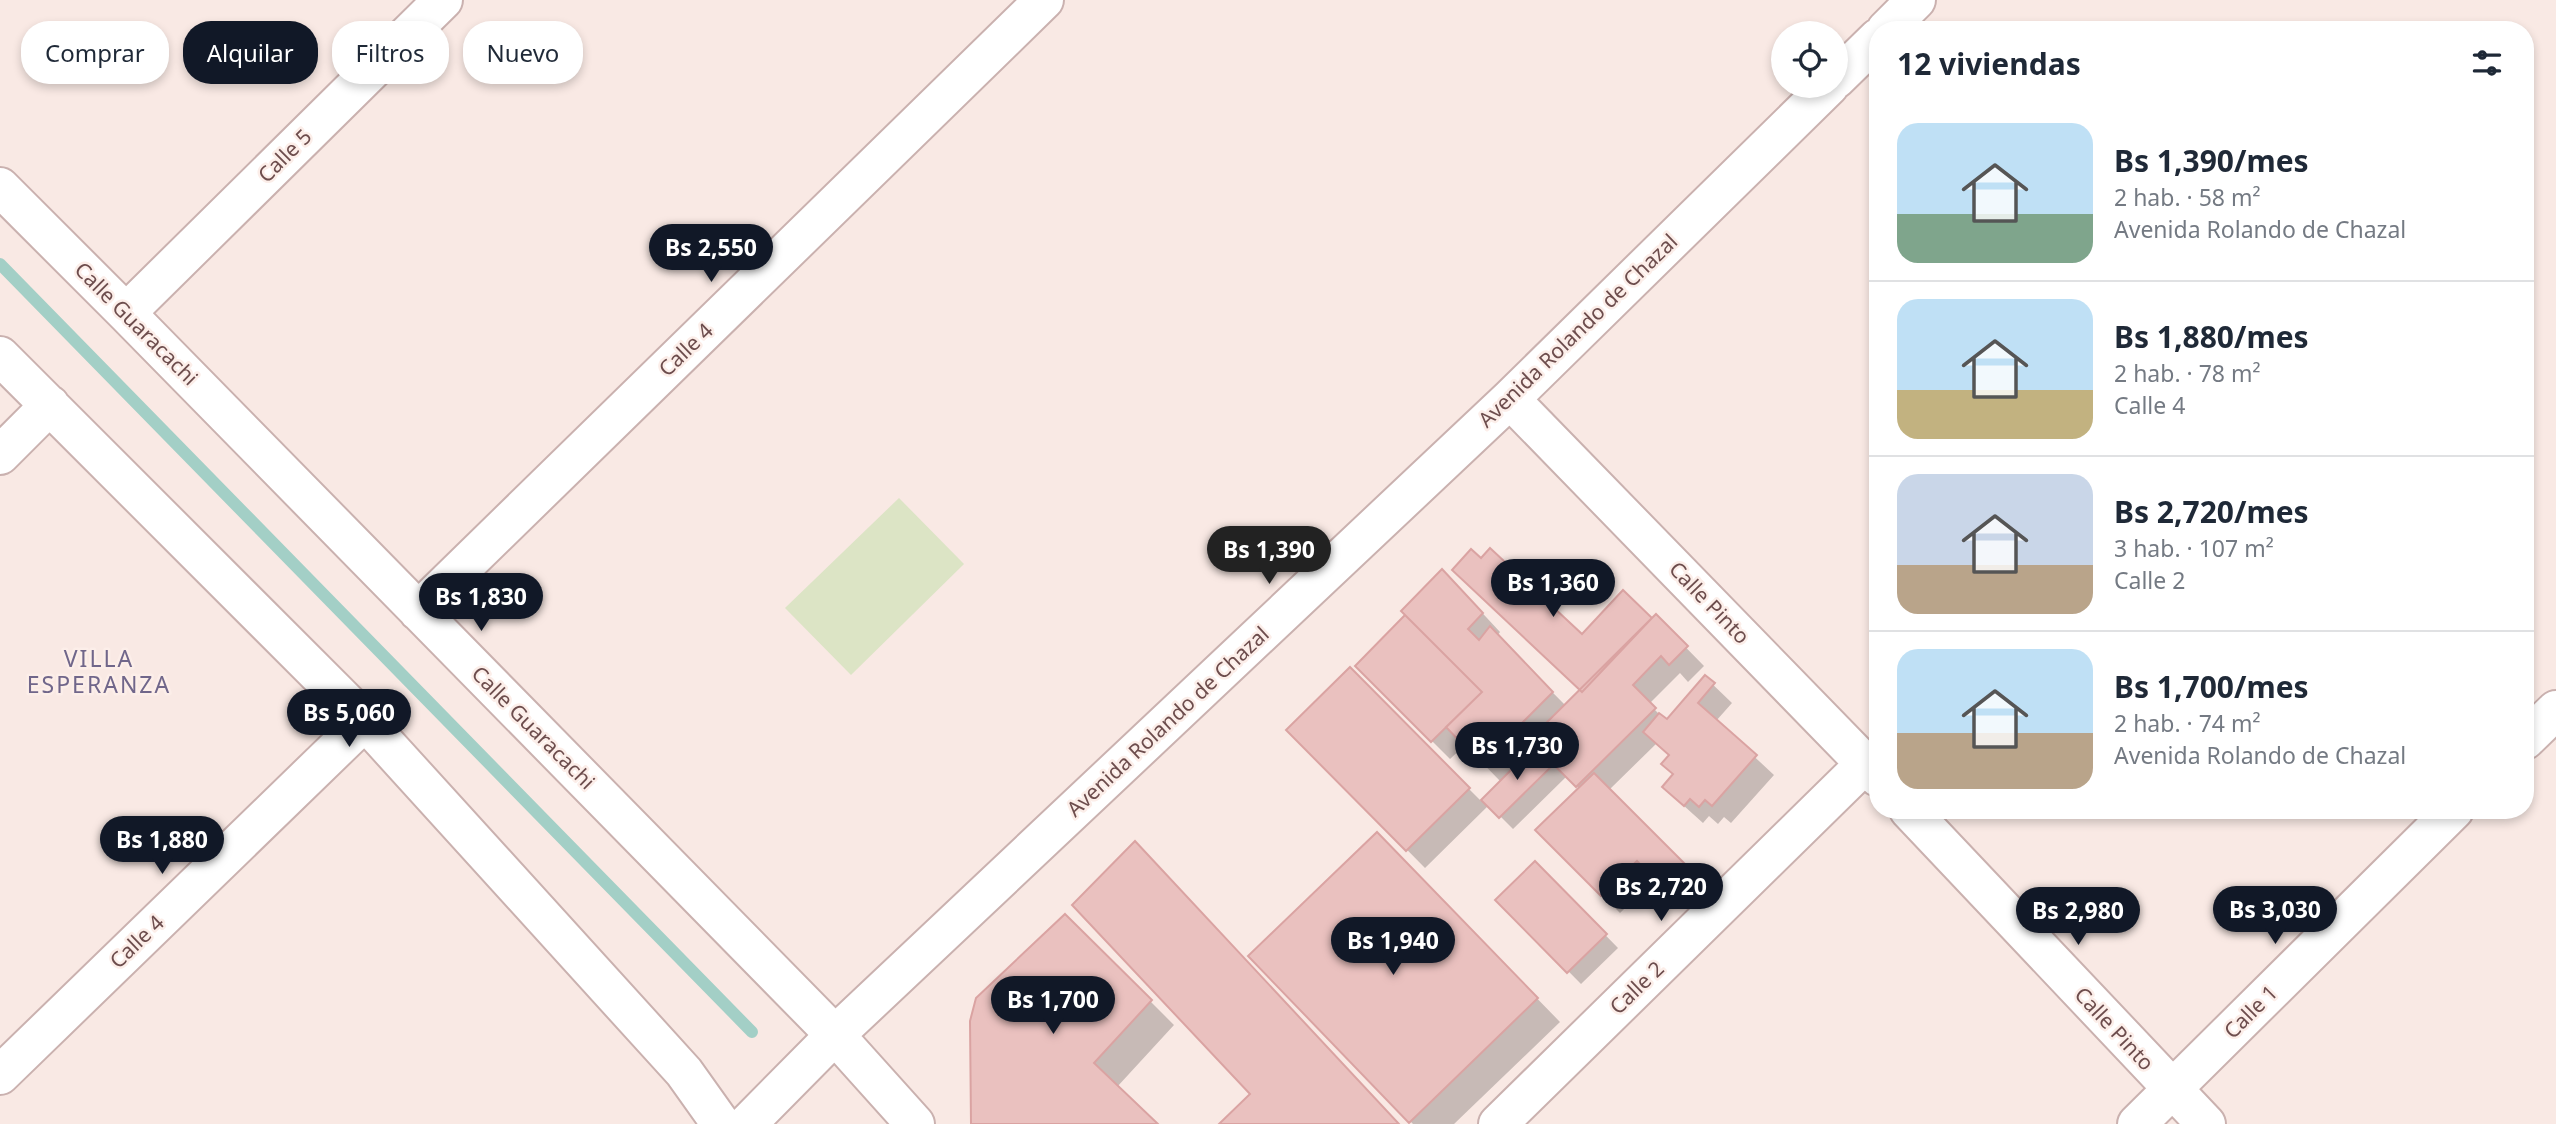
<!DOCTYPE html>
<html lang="es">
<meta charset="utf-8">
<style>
:root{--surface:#fff;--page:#f2f2f3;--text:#1f2937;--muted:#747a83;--line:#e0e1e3;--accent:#111827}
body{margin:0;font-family:"Noto Sans",sans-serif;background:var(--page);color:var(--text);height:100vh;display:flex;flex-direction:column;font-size:26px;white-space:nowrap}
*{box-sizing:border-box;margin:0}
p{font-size:23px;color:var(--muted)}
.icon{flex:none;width:38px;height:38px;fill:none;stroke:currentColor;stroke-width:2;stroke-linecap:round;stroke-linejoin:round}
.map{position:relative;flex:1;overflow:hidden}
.drawer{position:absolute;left:1869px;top:21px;width:665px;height:798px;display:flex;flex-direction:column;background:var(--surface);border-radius:28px;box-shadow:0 4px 10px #0003}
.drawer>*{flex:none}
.banner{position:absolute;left:21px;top:21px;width:665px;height:63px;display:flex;gap:14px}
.tools{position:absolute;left:1771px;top:21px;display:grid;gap:14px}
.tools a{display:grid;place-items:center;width:77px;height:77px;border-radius:50%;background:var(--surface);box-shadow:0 4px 10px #0003;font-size:35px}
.price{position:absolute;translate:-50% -60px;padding:0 16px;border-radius:24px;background:var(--accent);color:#fff;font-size:23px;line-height:46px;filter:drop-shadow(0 2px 4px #0008)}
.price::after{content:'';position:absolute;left:50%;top:42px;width:21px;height:16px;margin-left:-10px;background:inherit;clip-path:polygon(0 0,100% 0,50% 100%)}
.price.on{background:#222;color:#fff}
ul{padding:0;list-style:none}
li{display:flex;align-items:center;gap:21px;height:175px;padding:0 28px}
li+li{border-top:2px solid var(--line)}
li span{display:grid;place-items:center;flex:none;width:196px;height:140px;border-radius:21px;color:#555}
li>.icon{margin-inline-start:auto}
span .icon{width:84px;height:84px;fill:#fffc;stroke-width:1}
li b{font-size:30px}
h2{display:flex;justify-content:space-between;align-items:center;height:84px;padding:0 28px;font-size:30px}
.tag{padding:0 24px;border-radius:28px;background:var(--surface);box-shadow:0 4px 10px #0003;font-size:24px;line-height:63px}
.tag.on{background:var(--accent);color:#fff}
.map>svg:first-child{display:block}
.green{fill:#dce4c5}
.shadow{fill:#0003}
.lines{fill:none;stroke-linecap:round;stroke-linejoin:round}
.stream{stroke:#a3cfc6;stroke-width:12}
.building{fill:#eac1bf;stroke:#daa3a2;stroke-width:2}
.minor-casing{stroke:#cab1af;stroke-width:42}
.minor{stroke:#fff;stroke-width:38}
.labels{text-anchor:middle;stroke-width:5;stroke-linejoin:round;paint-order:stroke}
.street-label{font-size:21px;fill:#6d4d4d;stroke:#fceee9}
.neighbourhood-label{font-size:23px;letter-spacing:2px;fill:#70668a;stroke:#fceee9}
</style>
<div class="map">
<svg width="2556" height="1124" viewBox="0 0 2556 1124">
<rect width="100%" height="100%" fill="#f9e9e4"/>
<path class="green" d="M 899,498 L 964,564 L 851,675 L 785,608 Z"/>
<path class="shadow" d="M 1460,589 L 1500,632 L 1497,636 L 1566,706 L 1582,690 L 1582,636 L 1652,620 L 1656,617 L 1704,666 L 1688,682 L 1680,673 L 1649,704 L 1667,722 L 1706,678 L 1732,703 L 1716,721 L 1774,775 L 1731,823 L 1724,817 L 1718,824 L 1709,816 L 1703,823 L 1683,805 L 1671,756 L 1657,743 L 1609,790 L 1703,885 L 1683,905 L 1656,878 L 1620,913 L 1538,830 L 1580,789 L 1567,776 L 1513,829 L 1489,805 L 1425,868 L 1289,730 L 1350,670 L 1481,801 L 1501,782 L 1465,745 L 1450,759 L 1357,666 Z
M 1400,857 L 1560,1022 L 1454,1124 L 1413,1124 L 1250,956 Z
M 1535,863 L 1618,948 L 1581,984 L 1498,900 Z
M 1065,916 L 1174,1025 L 1117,1087 L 1155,1124 L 972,1124 Z"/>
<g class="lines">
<path class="stream" d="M 0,264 L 752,1032"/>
</g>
<path class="building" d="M 1490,548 L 1582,634 L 1623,590 L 1652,618 L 1582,692 L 1452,570 L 1471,549 L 1481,558 Z
M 1442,569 L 1483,613 L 1468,629 L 1479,640 L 1490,626 L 1553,692 L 1481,764 L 1446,727 L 1482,692 L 1401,611 Z
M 1656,614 L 1688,646 L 1669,665 L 1661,656 L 1633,685 L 1656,708 L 1576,787 L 1529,740 Z
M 1405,615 L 1482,692 L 1431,742 L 1355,666 Z
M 1350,667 L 1470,788 L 1406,851 L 1286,730 Z
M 1705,675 L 1715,683 L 1698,703 L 1757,755 L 1712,806 L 1705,800 L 1699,807 L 1690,799 L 1684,806 L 1662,787 L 1673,774 L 1661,764 L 1669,755 L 1643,732 L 1659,713 L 1667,719 Z
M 1535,746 L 1553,765 L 1499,818 L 1481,800 Z
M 1594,773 L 1687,866 L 1664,889 L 1637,861 L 1601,896 L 1535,830 Z
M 1377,832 L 1538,998 L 1409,1123 L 1248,956 Z
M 1135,841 L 1399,1124 L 1219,1124 L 1250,1094 L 1072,905 Z
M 1535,861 L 1607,934 L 1567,973 L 1495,900 Z
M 1065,914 L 1152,1000 L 1094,1063 L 1158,1124 L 971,1124 L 970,1021 L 976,998 Z"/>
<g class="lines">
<g class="minor-casing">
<path id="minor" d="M 1886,30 L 1916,0
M 1836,79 L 1878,38
M 0,187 L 126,313 L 835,1035 L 915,1124
M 126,313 L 443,0
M 0,356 L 365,721 L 684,1072 L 721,1124
M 1510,399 L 1878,777
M 0,455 L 50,405
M 418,611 L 1044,0
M 2525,740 L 2556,710
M 1909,810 L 2206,1124
M 0,1075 L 365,721
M 747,1124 L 835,1035 L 1510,399 L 1829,86
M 1498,1124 L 1865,764
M 2137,1124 L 2454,810"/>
</g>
<use href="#minor" class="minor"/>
</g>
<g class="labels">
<g class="street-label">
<text transform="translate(285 156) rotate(-45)" y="7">Calle 5</text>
<text transform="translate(136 324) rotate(45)" y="7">Calle Guaracachi</text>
<text transform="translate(1578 331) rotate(-44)" y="7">Avenida Rolando de Chazal</text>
<text transform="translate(686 350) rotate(-44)" y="7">Calle 4</text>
<text transform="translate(1709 603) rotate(46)" y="7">Calle Pinto</text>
<text transform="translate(1168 722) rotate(-43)" y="7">Avenida Rolando de Chazal</text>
<text transform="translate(533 728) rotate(45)" y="7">Calle Guaracachi</text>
<text transform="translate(137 942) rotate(-44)" y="7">Calle 4</text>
<text transform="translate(1637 988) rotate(-44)" y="7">Calle 2</text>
<text transform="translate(2251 1012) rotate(-45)" y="7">Calle 1</text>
<text transform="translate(2114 1029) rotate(47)" y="7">Calle Pinto</text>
</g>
<g class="neighbourhood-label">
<text x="99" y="667">VILLA<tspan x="99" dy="26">ESPERANZA</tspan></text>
</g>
</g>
</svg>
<div class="tools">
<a><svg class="icon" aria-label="locate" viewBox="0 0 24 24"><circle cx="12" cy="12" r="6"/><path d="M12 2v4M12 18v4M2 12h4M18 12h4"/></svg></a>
</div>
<b class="price" style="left:711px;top:284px">Bs 2,550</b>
<b class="price on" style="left:1269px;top:586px">Bs 1,390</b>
<b class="price" style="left:1553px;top:619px">Bs 1,360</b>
<b class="price" style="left:481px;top:633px">Bs 1,830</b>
<b class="price" style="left:349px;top:749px">Bs 5,060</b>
<b class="price" style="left:1517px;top:782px">Bs 1,730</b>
<b class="price" style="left:162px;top:876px">Bs 1,880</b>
<b class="price" style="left:1661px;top:923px">Bs 2,720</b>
<b class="price" style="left:2275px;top:946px">Bs 3,030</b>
<b class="price" style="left:2078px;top:947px">Bs 2,980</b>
<b class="price" style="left:1393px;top:977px">Bs 1,940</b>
<b class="price" style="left:1053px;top:1036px">Bs 1,700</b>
<div class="banner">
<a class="tag">Comprar</a>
<a class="tag on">Alquilar</a>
<a class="tag">Filtros</a>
<a class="tag">Nuevo</a>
</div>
<section class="drawer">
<h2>12 viviendas<svg class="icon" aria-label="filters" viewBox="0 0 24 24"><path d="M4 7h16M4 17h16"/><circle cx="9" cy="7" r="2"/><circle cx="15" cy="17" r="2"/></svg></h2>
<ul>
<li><span style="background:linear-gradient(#bfe0f5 65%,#7fa58c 0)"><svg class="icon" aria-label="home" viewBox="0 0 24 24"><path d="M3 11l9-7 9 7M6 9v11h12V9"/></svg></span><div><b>Bs 1,390/mes</b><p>2 hab. · 58 m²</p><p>Avenida Rolando de Chazal</p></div></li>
<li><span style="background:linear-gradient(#bfe0f5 65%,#c2b280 0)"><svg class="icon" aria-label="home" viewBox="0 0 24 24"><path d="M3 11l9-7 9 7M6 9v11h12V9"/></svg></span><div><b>Bs 1,880/mes</b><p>2 hab. · 78 m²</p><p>Calle 4</p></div></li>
<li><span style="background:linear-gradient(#c9d6e8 65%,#b9a48a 0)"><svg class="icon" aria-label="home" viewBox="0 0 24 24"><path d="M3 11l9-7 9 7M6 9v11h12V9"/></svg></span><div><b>Bs 2,720/mes</b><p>3 hab. · 107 m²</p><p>Calle 2</p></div></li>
<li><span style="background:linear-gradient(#bfe0f5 60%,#b9a48a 0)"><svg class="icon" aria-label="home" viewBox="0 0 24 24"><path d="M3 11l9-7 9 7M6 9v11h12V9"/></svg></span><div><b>Bs 1,700/mes</b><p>2 hab. · 74 m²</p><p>Avenida Rolando de Chazal</p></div></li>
</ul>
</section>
</div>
